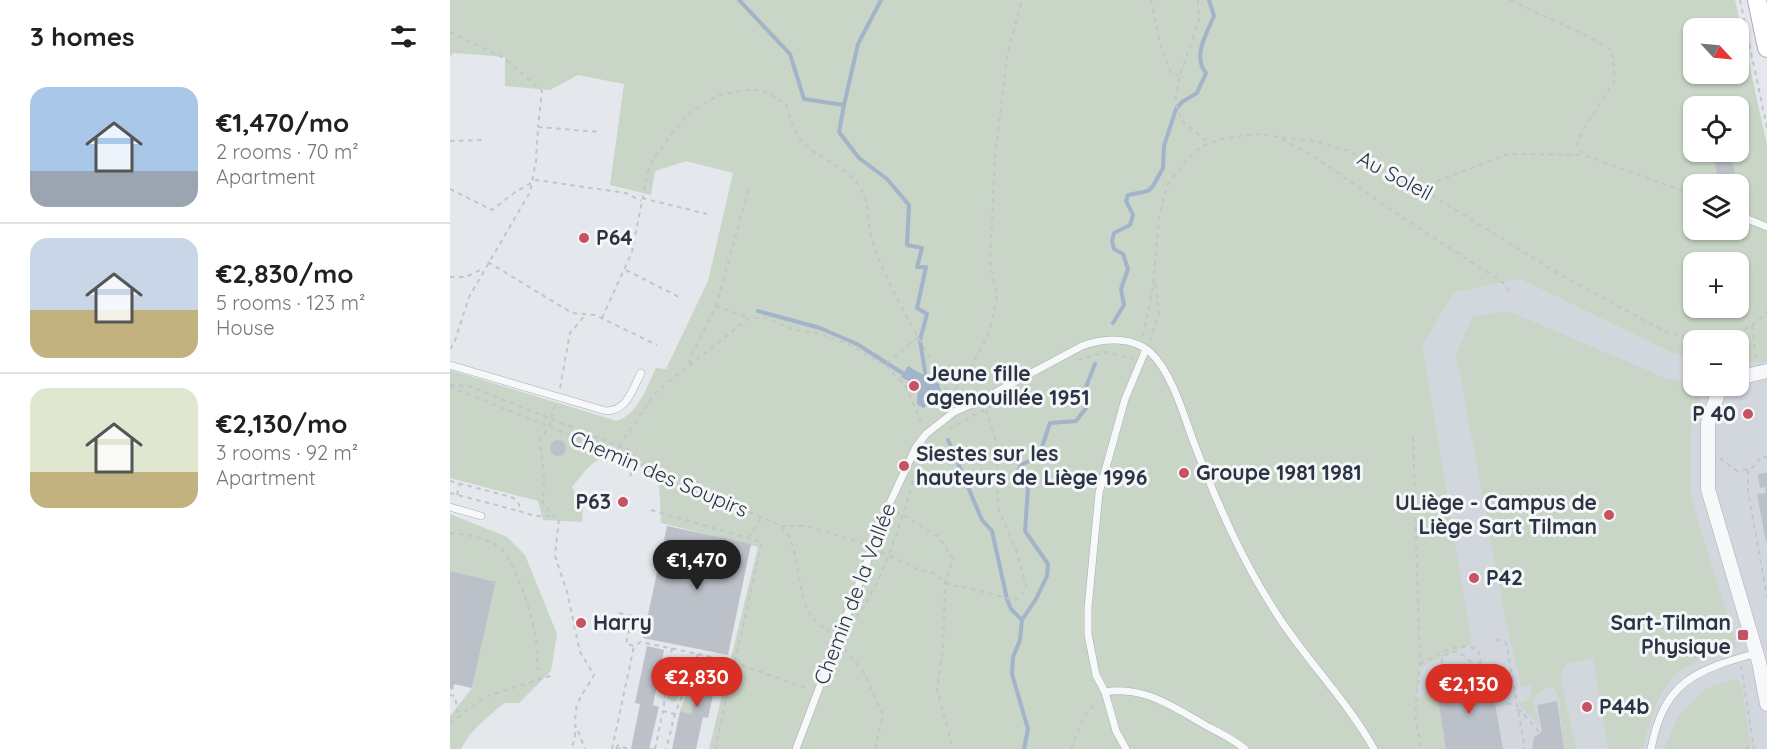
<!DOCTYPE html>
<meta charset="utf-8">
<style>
:root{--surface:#fff;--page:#f6f6f6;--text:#202124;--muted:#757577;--line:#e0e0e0;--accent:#d93025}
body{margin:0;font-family:Quicksand,sans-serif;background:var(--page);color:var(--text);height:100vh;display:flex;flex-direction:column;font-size:22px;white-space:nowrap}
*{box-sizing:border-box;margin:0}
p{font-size:20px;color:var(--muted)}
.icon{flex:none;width:33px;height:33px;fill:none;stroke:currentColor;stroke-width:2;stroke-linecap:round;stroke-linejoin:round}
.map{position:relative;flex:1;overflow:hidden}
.sheet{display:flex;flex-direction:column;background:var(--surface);width:450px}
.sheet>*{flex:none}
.needle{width:39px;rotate:116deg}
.buttons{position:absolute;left:1233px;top:18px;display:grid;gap:12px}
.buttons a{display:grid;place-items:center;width:66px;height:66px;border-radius:12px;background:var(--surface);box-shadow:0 2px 4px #0004;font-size:30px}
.price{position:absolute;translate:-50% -51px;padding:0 14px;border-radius:21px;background:var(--accent);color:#fff;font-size:20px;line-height:39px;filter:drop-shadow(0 2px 3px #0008)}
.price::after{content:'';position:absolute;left:50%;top:36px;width:18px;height:14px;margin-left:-9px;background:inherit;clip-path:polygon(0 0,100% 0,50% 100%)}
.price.current{background:#222;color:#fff}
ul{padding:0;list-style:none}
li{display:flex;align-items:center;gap:18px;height:150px;padding:0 30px}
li+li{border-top:2px solid var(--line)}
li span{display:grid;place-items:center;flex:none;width:168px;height:120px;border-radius:18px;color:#555}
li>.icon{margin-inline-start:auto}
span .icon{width:72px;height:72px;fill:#fffc;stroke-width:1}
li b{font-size:26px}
h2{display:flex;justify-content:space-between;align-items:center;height:72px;padding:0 30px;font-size:26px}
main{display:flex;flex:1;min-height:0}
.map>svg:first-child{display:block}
.built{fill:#d2d6dd}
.green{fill:#c9d5c6;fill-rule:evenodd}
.water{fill:#a2b4c9}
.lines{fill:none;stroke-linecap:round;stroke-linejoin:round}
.stream{stroke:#a2b4c9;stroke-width:4}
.building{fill:#bcc0c8}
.lane-casing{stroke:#a9aeb5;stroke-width:8}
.street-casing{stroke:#a9aeb5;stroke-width:15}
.secondary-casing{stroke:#a9aeb5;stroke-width:20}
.path{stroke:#c2c5ca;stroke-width:2;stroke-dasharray:4.5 4.5;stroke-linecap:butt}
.lane{stroke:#f7f8fa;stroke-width:7}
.street{stroke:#f7f8fa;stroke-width:14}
.secondary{stroke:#fff;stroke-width:18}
.poi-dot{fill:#c75262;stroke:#f4f6f8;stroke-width:2}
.labels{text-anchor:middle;stroke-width:6;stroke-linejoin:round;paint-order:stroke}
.street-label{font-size:21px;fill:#2c3443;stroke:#f4f6f8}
.poi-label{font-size:21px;font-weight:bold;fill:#2c3443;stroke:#f4f6f8;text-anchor:start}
</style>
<main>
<section class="sheet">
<h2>3 homes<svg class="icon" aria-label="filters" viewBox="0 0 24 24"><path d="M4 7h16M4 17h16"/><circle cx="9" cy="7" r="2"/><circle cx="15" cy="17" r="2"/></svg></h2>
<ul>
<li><span style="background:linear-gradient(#a9c7e8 70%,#9aa5b1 0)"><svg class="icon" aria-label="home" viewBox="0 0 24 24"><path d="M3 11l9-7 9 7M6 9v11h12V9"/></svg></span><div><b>€1,470/mo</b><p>2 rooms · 70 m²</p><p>Apartment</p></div></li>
<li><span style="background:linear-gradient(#c9d6e8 60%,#c2b280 0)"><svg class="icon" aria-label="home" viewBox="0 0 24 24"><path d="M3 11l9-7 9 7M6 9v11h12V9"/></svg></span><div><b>€2,830/mo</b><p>5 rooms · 123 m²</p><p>House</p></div></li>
<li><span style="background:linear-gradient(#dfe7d0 70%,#c2b280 0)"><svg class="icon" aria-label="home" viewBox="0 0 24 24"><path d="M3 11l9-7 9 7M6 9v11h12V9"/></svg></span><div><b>€2,130/mo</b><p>3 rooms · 92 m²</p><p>Apartment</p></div></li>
</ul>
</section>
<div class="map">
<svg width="1317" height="749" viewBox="0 0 1317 749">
<rect width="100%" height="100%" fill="#e4e7eb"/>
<path class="built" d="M 1070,279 L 1243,363 L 1244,386 L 1288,386 L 1289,363 L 1317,362 L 1317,749 L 977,749 L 967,697 L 970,668 L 1022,644 L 973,344 L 1005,292 Z"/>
<path class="green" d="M 0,0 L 1285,0 L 1317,145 L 1317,362 L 1289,363 L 1288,340 L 1244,340 L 1243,363 L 1070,279 L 1005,292 L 973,344 L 1022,644 L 970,668 L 967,697 L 987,691 L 996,749 L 259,749 L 308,547 L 211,523 L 209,480 C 191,465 164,446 141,465 C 134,471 128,480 122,487 L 133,508 L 132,522 L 93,520 L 88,501 L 0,478 L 0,370 L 167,421 C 189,413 196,388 206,368 L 216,369 L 258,281 L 283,173 L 236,161 L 205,171 L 201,195 L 160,185 L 174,84 L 128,75 L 100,90 L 55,86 L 55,57 L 4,53 L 0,56 ZM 1244,28 L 1288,28 L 1288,74 L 1244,74 ZM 1244,106 L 1288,106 L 1288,152 L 1244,152 ZM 1244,184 L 1288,184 L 1288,230 L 1244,230 ZM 1244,262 L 1288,262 L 1288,308 L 1244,308 Z
M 1058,311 L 1213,377 L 1238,384 L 1239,389 L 1252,394 L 1245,413 L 1248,424 L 1241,425 L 1240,495 L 1287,648 C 1218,665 1210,683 1193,749 L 1158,749 L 1143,658 L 1117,664 L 1110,676 L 1126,749 L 1114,749 L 1109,700 L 1104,687 L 1096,688 L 1085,696 L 1083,702 L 1089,724 L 1070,705 L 1070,702 L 1075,702 L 1081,695 L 1082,684 L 1071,687 L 1054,611 L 1006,353 L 1023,317 Z
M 0,514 L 57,537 L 75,555 L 107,634 L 101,671 L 69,703 L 54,703 C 38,717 21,729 11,749 L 0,749 L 0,716 L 22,688 L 46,583 L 0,571 Z
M 249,658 L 253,658 L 241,714 L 230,711 Z
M 229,661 L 242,664 L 227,700 L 223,702 L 217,698 L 223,662 Z
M 1283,679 L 1290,682 L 1292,690 L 1301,749 L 1214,749 L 1229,715 L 1255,689 Z"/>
<path class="water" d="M 458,366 L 489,384 L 491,391 L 481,404 L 473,408 L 467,404 L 468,386 L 451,377 Z"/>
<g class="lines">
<path class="stream" d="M 289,0 L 340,54 L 354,99 L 394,105 L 389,132 L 409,158 L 437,179 L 459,205 L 457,245 L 472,248 L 467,267 L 476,267 L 467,308 L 477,314 L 470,340 L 476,378
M 394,105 L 408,44 L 431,0
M 308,311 L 370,328 L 407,344 L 457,376
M 663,323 L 674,305 L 671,289 L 678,269 L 673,254 L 664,249 L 662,241 L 664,233 L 680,225 L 683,215 L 676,201 L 678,195 L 698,191 L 703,186 L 713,168 L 714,146 L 726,109 L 732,102 L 747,93 L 756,73 C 742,56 757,33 764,16 L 759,0
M 498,440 L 532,520 L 542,531 L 557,599 L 561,609 L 572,620
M 574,749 L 578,729 L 562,674 L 563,657 L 570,640 L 572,620 L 586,599 L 597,576 L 598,564 L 575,531 L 578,488 L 565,478 L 571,465 L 589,456 L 600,423 L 626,421 L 636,408 L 636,387 L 645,364"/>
</g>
<path class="building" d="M 1280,153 L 1285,173 L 1268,177 L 1263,157 Z
M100 448a8 8 0 1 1 16 0a8 8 0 1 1-16 0Z
M 1317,473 L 1317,542 L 1316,542 L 1307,494 L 1316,493 L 1315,487 L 1310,488 L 1308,474 Z
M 217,526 L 301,544 L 278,655 L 193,638 Z
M 0,571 L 46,582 L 22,688 L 4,684 L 3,690 L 0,689 Z
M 197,646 L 214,650 L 203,705 L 209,707 L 199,749 L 181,749 L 190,704 L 185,703 Z
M 253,658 L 270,662 L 258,718 L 253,717 L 246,749 L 222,749 L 230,711 L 241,714 Z
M 1023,676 L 1024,684 L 1041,681 L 1053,749 L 996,749 L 987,691 L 996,689 L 995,681 Z
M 1107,701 L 1114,749 L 1082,749 L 1084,737 L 1092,732 L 1087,705 Z"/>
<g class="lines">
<g class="lane-casing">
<path id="lane" d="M 1288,215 L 1317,227
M 0,365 L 156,411 C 177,411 182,390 191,373
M 0,507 L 31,516
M 655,692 C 692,685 724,707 755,725 C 768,732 783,739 795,749
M 346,749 L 438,507 L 466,447 L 476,434 L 504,412 L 533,399 L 632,346 C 653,338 683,336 701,353 C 722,373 734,416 744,443 C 767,503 793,563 828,616 C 857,661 898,702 924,749
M 676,749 L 666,731 L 655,692 L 646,675 L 638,634 L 638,608 L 649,493 L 675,399 L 696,349
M 1201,749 C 1214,681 1246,670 1307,653"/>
</g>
<g class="street-casing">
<path id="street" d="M 1288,378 L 1317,371
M 1272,386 L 1270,387 L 1258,423 L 1258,489 L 1309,662 L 1317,704"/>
</g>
<g class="secondary-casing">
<path id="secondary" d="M 1307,0 L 1317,48"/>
</g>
<path class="path" d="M 701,0 L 710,44 L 721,73 L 729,75
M 748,0 L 749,21 L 730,75 L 725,101 L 731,120 L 759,143
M 1060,0 L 1135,35 L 1162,50 L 1165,80 L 1131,133 L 1127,146 L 1134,155 L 1244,195
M 1290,0 L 1317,128
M 0,32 L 54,58 L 92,91 L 88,127
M 832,139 L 866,158 L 953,218 L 1048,279 L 1056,285 L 1059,293
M 0,141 L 35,140
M 970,188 L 1058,154 L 1134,155
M 0,189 L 42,210 L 64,193 L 86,180 L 176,193 L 191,201
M 192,198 L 257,214
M 38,262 L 122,313 L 145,315 L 207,345
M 176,270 L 231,298
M 0,277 L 16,277 L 32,269
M 266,306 L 299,318
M 152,318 L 182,252 L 198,171 L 206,155 L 231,122 L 243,110 L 269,95 L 297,90 L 312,90 L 336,104 C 340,114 342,129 349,138 C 363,158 394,163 409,186 C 421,202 416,221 422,239 C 433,275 452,309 471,342 C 482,362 495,381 501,403
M 1302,326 L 1306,361
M 693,336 L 703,286 L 709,218 L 717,186 L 738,158 L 752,146 L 771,139 L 805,134 L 866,141 L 899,151 L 970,188 L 1116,278 L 1216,332 C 1248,342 1294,340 1317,312
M 468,337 L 435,365 L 456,386 L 473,427
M 700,341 L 709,313 L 705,283
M 0,349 L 4,344 L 19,297 L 80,192 L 86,161 L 88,127 L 150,132
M 628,360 L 655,352 L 684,359
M 240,364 L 240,358 L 266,306 L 299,188
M 0,385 L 19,386 L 181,451 L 185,457 L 180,478
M 0,387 L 185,461 L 331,526 C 358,553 338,614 380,631
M 110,388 L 120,333 L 136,314
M 499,396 L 515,379 L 539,333 L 547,297 L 540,262 L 545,157 L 557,56 L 572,0
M 105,405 L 99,427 L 90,440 L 94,476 L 93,503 L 104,516 L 109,518 L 105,556 L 117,592 L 130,652 L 144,675 C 139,684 131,695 127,705 C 123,721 129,730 121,749
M 499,429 L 549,402
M 963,437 L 970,665 L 965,714 L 971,749
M 169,446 L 207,391 L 299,318 L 316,318 L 345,330 L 367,333 L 398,344 L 435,365
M 1270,458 L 1287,471 L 1301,469 L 1311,457 L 1317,457
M 1298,470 L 1298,491 L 1317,597
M 0,481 L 61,497 C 67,500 71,504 69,511 L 85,516 L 104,516
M 0,493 L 69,511
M 7,495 L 10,483
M 201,510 L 312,542 L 265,749
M 446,511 L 489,537 L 503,559 L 495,581 L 493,648 L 487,690 L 503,749
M 331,526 L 357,526 L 415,544
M 0,533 C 19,535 42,538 55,553 C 67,567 84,622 86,640 C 87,649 87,659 87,668 L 94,672
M 299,538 L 311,517
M 431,552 L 467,569 L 483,573 L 501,586 L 510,586 L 565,600 L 577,589 L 568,555 L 548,508 L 546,441 L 535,407
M 169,613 L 182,616 L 176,644 L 184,646 L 191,642 L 248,654 L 225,714 L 216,749
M 406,617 C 431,588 455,511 465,473
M 1046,639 L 1056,643 L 1075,749
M 222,648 L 213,711 L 225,714
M 394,649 L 413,671 L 433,715 L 425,749
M 248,654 L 286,663 L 359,689
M 970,664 C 988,655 1008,640 1028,650 L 1031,658 L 1029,668
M 1291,666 L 1304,749
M 992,672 L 992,657 L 1001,652 L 1009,652 L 1029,668 L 1032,675 L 1041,679 L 1053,680
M 0,695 L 5,696 L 8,715
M 1057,704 L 1066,704
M 1067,710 L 1071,711 L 1089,732
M 0,723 L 35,697 L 103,675
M 128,731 L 135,749
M 166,748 L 168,745 L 178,749
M 166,748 L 172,749
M 162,749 L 184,646
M 199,749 L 203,749
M 205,749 L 213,711
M 621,749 L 634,716 L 647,701
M 1295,749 L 1303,744"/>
<use href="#lane" class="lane"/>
<use href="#street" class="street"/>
<use href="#secondary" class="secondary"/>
</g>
<g class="poi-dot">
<circle cx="134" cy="238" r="6"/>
<circle cx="464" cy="386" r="6"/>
<circle cx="1298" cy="414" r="6"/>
<circle cx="454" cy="466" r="6"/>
<circle cx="734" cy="473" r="6"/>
<circle cx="173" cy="502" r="6"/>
<circle cx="1159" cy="515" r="6"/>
<circle cx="1024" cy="578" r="6"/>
<circle cx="131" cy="623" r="6"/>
<rect x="1287" y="629" width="12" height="12" rx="3"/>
<circle cx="1137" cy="707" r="6"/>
</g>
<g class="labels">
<g class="street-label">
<text transform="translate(945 176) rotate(28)" y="7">Au Soleil</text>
<text transform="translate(209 474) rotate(23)" y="7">Chemin des Soupirs</text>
<text transform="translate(405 594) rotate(-69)" y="7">Chemin de la Vallée</text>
</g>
<g class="poi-label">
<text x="146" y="245">P64</text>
<text x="476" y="381">Jeune fille<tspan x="476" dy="24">agenouillée 1951</tspan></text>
<text x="1286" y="421" text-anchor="end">P 40</text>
<text x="466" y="461">Siestes sur les<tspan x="466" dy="24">hauteurs de Liège 1996</tspan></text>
<text x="746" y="480">Groupe 1981 1981</text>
<text x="161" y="509" text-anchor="end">P63</text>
<text x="1147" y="510" text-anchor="end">ULiège - Campus de<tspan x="1147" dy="24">Liège Sart Tilman</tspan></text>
<text x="1036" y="585">P42</text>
<text x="143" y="630">Harry</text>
<text x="1281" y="630" text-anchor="end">Sart-Tilman<tspan x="1281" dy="24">Physique</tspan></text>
<text x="1149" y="714">P44b</text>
</g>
</g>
</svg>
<div class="buttons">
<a><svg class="needle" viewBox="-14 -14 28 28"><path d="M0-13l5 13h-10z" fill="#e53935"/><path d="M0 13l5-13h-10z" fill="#757577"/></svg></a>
<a><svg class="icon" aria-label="locate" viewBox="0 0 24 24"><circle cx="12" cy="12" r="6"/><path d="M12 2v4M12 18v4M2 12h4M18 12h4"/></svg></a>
<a><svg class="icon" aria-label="layers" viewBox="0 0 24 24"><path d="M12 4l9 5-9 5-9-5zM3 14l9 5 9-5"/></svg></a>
<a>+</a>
<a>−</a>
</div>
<b class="price current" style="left:247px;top:591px">€1,470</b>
<b class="price" style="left:247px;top:708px">€2,830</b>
<b class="price" style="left:1019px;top:715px">€2,130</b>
</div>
</main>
